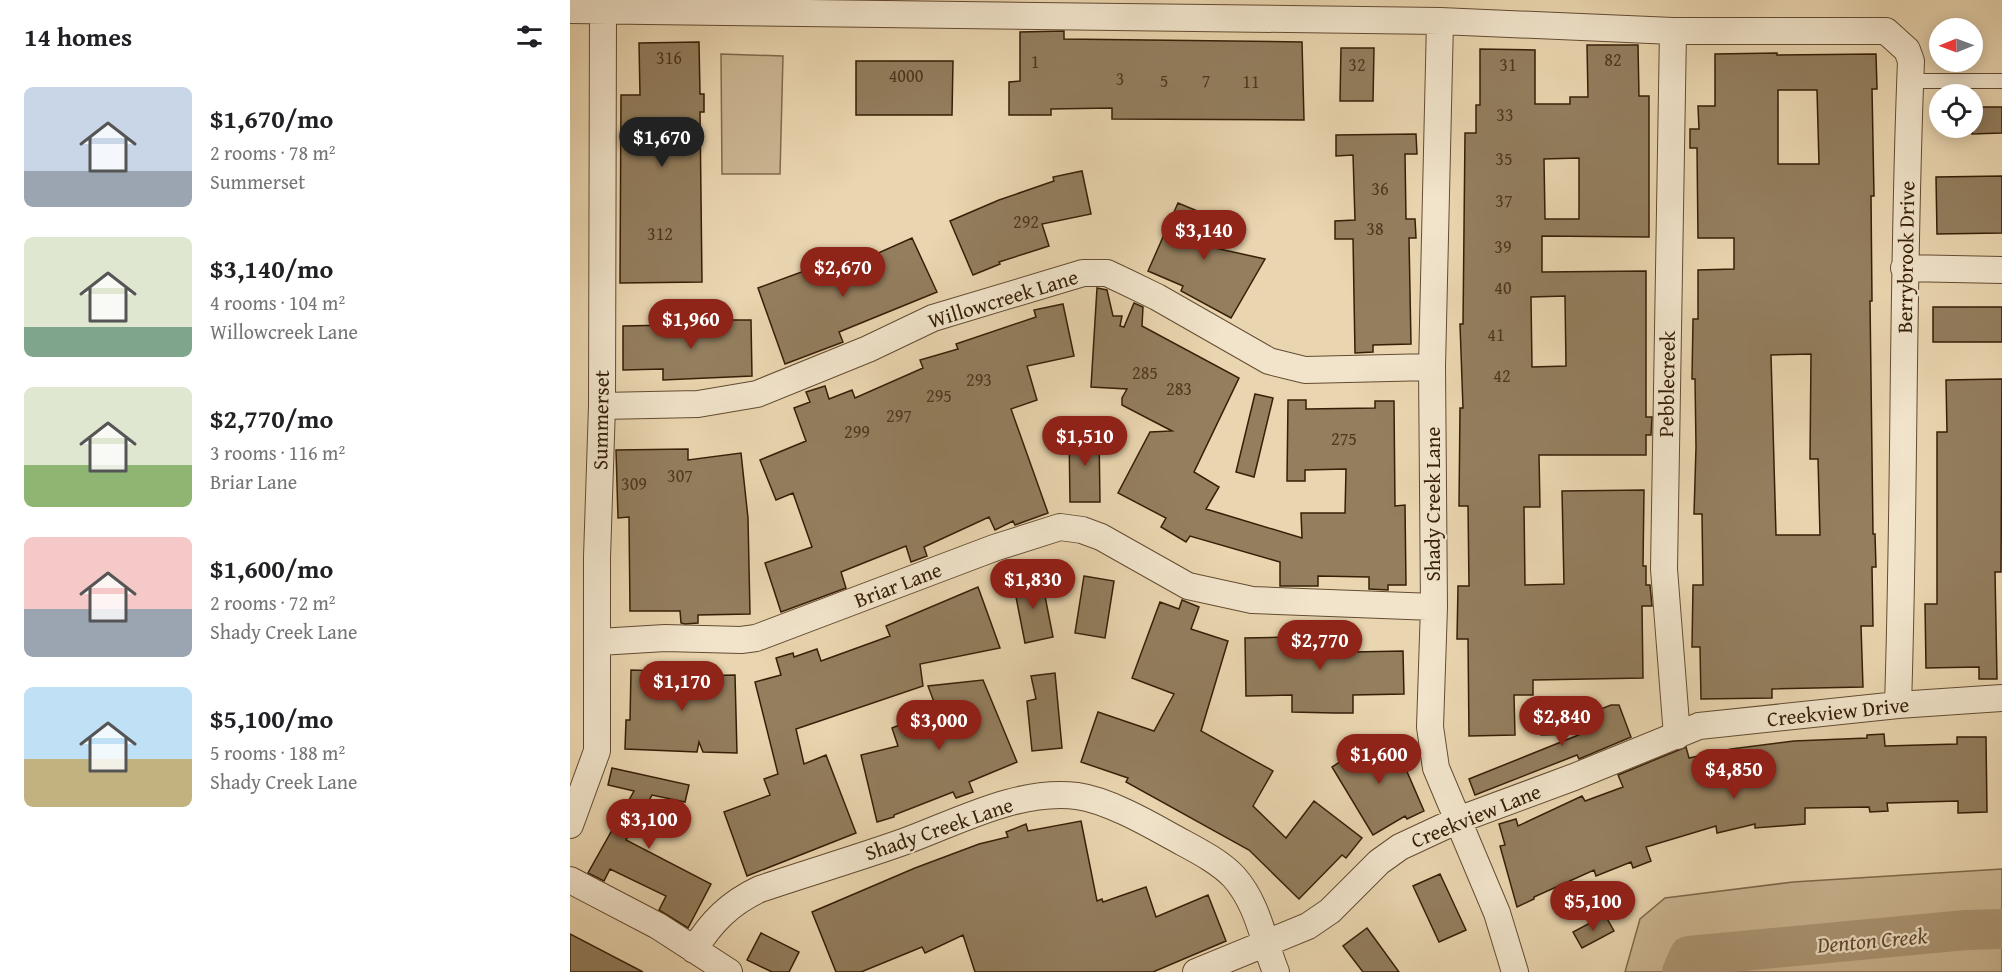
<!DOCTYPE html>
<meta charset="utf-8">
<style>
:root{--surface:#fff;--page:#f6f6f6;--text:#202124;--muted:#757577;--accent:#8f2418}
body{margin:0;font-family:"Gentium Book Plus",serif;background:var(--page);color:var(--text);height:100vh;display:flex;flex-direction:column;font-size:22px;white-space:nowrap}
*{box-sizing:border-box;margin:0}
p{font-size:20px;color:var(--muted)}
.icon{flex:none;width:33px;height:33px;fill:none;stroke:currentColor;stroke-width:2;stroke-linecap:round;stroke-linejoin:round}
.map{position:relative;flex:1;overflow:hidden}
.drawer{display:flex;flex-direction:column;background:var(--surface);width:570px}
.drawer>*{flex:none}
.needle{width:39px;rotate:269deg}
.buttons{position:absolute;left:1359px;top:18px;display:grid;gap:12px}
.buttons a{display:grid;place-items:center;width:54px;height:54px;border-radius:50%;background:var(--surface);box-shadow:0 3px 15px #0003;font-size:30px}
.price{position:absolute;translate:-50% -51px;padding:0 14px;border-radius:21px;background:var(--accent);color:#fff;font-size:20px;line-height:39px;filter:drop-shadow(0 2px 3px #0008)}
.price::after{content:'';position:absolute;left:50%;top:36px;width:18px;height:14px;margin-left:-9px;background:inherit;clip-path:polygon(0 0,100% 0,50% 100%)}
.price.current{background:#222;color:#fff}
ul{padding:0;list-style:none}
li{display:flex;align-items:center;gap:18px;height:150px;padding:0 24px}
li span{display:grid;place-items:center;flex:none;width:168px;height:120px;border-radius:9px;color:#555}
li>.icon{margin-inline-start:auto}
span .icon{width:72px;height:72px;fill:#fffc;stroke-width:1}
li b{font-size:26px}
h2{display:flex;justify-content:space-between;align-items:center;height:72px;padding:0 24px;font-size:26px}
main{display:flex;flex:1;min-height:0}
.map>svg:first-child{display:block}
.green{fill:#cbb692;stroke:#806a4c;stroke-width:1.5}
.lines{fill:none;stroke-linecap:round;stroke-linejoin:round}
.river{stroke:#ac9776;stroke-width:40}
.building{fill:#937e5e;stroke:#361f07;stroke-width:1.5;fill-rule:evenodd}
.service-casing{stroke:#634c31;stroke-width:16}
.minor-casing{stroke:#634c31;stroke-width:28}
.service{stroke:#f1e4cb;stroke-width:14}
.minor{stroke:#f1e4cb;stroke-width:26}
.labels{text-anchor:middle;stroke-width:4.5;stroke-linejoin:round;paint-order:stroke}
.number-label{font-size:18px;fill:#4d371d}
.street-label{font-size:21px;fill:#361f07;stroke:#f1e4cb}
.water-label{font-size:22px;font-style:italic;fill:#5f492e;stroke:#f1e4cb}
</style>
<main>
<section class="drawer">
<h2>14 homes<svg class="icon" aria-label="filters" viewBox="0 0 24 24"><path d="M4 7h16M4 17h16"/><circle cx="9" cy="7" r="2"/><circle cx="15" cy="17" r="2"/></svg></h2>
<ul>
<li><span style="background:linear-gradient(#c9d6e8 70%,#9aa5b1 0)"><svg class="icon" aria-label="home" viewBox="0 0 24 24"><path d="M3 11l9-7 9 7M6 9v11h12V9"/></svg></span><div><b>$1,670/mo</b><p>2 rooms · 78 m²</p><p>Summerset</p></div></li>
<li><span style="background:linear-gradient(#dfe7d0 75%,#7fa58c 0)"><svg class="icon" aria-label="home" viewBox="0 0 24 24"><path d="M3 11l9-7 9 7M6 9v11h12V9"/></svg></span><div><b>$3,140/mo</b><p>4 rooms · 104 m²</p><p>Willowcreek Lane</p></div></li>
<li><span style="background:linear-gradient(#dfe7d0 65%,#8fb573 0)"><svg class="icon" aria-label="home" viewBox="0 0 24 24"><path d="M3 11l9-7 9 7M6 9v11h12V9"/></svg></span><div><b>$2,770/mo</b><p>3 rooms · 116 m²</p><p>Briar Lane</p></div></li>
<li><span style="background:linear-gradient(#f6c9c9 60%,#9aa5b1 0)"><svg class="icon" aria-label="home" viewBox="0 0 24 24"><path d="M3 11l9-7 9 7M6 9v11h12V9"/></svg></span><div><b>$1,600/mo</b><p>2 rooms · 72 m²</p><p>Shady Creek Lane</p></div></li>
<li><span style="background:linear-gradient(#bfe0f5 60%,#c2b280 0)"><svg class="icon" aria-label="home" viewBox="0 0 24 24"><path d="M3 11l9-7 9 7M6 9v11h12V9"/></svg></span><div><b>$5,100/mo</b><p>5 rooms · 188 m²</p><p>Shady Creek Lane</p></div></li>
</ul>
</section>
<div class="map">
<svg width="1432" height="972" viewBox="0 0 1432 972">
<rect width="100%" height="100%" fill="#e9d5af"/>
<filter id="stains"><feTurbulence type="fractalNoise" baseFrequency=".00333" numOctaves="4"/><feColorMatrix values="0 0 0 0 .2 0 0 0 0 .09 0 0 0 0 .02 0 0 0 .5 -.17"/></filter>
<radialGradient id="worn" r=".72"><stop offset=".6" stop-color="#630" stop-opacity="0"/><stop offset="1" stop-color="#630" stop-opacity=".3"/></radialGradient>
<path class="green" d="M 151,54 L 213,56 L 210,174 L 152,174 Z
M 1432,869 L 1432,972 L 1055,972 L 1070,919 L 1095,898 L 1223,882 Z"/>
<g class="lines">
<path class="river" d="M 1112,972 L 1119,956 L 1396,930 L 1432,929"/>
</g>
<path class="building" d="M 494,31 L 494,39 L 732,42 L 734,120 L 542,119 L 542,108 L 481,109 L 481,115 L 439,115 L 439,82 L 450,81 L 450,32 Z
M 129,42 L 130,94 L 134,94 L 134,112 L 130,112 L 132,282 L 50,283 L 51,95 L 70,95 L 69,43 Z
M 1017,45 L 1068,45 L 1069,96 L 1079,96 L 1079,237 L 972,236 L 972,272 L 1076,271 L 1076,417 L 1082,417 L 1081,435 L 1076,435 L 1076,455 L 969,455 L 970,507 L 954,507 L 955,585 L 994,584 L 992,491 L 1074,490 L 1073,566 L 1076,566 L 1076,585 L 1080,585 L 1082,606 L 1072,606 L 1073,678 L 963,680 L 963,695 L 944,695 L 945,735 L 899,736 L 898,639 L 887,639 L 888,586 L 899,586 L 898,506 L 889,506 L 890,408 L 893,408 L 890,324 L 893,324 L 895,133 L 906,133 L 906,105 L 910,105 L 910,49 L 965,50 L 965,104 L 1000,104 L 1000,97 L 1018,97 ZM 1009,158 L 1009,219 L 975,219 L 974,159 ZM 995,296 L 996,366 L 962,367 L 961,297 Z
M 771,48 L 804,48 L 803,101 L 770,101 Z
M 1207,53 L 1207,55 L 1306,54 L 1307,89 L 1302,89 L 1304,196 L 1301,196 L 1302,301 L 1300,301 L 1303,534 L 1305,534 L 1306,567 L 1302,567 L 1303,626 L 1291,626 L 1293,687 L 1202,689 L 1202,698 L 1131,699 L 1130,647 L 1122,647 L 1123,585 L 1133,585 L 1132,514 L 1124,514 L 1126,447 L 1125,379 L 1122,379 L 1123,319 L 1128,319 L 1128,270 L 1164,269 L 1164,238 L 1128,238 L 1127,148 L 1120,148 L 1120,129 L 1129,129 L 1128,106 L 1145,106 L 1145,54 ZM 1208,90 L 1247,90 L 1249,164 L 1208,164 ZM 1241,354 L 1240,459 L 1248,459 L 1250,535 L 1206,535 L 1201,355 Z
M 286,61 L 383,61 L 382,115 L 286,115 Z
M 1402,107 L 1432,107 L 1432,133 L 1402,134 Z
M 846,134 L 847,154 L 835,154 L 836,219 L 845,219 L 846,238 L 839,238 L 841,344 L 803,345 L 803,352 L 785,353 L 783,239 L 765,239 L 765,221 L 785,220 L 783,155 L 766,156 L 766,135 Z
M 512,171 L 521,214 L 472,224 L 479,246 L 429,262 L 430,264 L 403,275 L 380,221 L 429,200 L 484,181 L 483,177 Z
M 1432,176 L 1432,233 L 1367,234 L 1366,177 Z
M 608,203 L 661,225 L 654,241 L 646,241 L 645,248 L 695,259 L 661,318 L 611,291 L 613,286 L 578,271 Z
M 342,238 L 367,292 L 269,332 L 273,342 L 215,364 L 188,288 L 245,267 L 246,272 L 296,253 L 297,258 Z
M 527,288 L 537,290 L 543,316 L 552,316 L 550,326 L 554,327 L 564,303 L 573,307 L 572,326 L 669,378 L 624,472 L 649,487 L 636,509 L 732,538 L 731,513 L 775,513 L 776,469 L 735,470 L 735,481 L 717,481 L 718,400 L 736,400 L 736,409 L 805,408 L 805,401 L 824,401 L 825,506 L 835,505 L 836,585 L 818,585 L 818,590 L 799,589 L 799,577 L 748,576 L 748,586 L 710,586 L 710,562 L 620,536 L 616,542 L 591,527 L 596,518 L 548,493 L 580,432 L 602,431 L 552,405 L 552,398 L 557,389 L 521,387 Z
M 493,304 L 504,356 L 457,366 L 467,400 L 441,409 L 478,513 L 445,525 L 443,521 L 425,530 L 419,517 L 354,547 L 357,556 L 341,562 L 336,546 L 271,572 L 276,588 L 211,612 L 195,563 L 242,547 L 223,493 L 206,500 L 190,460 L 236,441 L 224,408 L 240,402 L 236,392 L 255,386 L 259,399 L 282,390 L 285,398 L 353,368 L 350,360 L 388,349 L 386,344 L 466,317 L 464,310 Z
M 1363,307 L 1432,307 L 1432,342 L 1363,342 Z
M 150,320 L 181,320 L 182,376 L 93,380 L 93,369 L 53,370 L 53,326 L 150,324 Z
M 1432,379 L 1431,572 L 1425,572 L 1427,679 L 1409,679 L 1409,667 L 1356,668 L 1355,604 L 1367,604 L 1367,432 L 1377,432 L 1376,380 Z
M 685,394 L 703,398 L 684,477 L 666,472 Z
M 529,432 L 530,502 L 500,502 L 499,433 Z
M 118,449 L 118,460 L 171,453 L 178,518 L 180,614 L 128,615 L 128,623 L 115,624 L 111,623 L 110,611 L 60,611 L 59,517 L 48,518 L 46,450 Z
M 471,576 L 483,637 L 455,643 L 443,582 Z
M 514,576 L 544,581 L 535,638 L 505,633 Z
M 408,587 L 430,648 L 350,664 L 353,686 L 226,729 L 234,764 L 256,755 L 286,833 L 177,876 L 154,812 L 200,795 L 194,779 L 208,774 L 185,682 L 211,675 L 206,658 L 223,653 L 224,657 L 247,649 L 251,661 L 320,636 L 316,626 Z
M 612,600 L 629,607 L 621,629 L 658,641 L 631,731 L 703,771 L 683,806 L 716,838 L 744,801 L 792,838 L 776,858 L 772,855 L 729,899 L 679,850 L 556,782 L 558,778 L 511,762 L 528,712 L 584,731 L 604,694 L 562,678 L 590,602 L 609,609 Z
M 721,631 L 782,631 L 782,652 L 833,651 L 834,694 L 783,695 L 783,713 L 764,713 L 722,712 L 722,695 L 676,696 L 675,638 L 721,637 Z
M 92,666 L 116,666 L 116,676 L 165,675 L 167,753 L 133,752 L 129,742 L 127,752 L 55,749 L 56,720 L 60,720 L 61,670 L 92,671 Z
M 485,673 L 492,748 L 462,751 L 457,701 L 466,699 L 461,676 Z
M 413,680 L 447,762 L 399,782 L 403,792 L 386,798 L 383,792 L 324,815 L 324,817 L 307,822 L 291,755 L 328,746 L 322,728 L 367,710 L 358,686 Z
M 1041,705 L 1049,705 L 1061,737 L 1009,759 L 1007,755 L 905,795 L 899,779 L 1011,734 L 971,735 L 970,733 Z
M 1314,734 L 1315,746 L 1387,744 L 1387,737 L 1416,737 L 1417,812 L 1388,813 L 1388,801 L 1317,803 L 1318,811 L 1300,812 L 1299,807 L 1235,808 L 1235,824 L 1185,828 L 1185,824 L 1147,833 L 1146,826 L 1076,847 L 1081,861 L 1063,868 L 1061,862 L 1026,876 L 1024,870 L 964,897 L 964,899 L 947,907 L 930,846 L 935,845 L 929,824 L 946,819 L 948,826 L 1012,796 L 1015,801 L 1053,787 L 1048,775 L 1116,747 L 1119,758 L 1161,749 L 1224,741 L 1297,738 L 1297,735 Z
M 822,737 L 854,811 L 837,819 L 835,816 L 803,835 L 762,767 L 782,754 Z
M 42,768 L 119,785 L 115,802 L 82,795 L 56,840 L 141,884 L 118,928 L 89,910 L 96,896 L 40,869 L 34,881 L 18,873 L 64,791 L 38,785 Z
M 511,821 L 527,901 L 532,899 L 533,902 L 576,887 L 586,917 L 638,895 L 656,941 L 583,972 L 405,972 L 393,935 L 355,953 L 352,947 L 291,972 L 266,972 L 242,912 L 345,868 L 409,844 L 438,837 L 436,832 L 456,824 L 458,831 Z
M 870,874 L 896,930 L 869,942 L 843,886 Z
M 1035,915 L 1044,931 L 1012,948 L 1003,932 Z
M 797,928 L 829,972 L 793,972 L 773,946 Z
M 191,933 L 229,952 L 219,972 L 202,972 L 177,960 Z
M 0,934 L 73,972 L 0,972 Z"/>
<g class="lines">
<g class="service-casing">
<path id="service" d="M 1340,81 L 1432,81"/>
</g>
<g class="minor-casing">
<path id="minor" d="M 0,10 L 870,21 L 1103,31 L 1316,31 L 1337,50 L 1341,61 C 1332,276 1335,491 1328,705
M 870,21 L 862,367 L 864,607 L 860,727 L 866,768 L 927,913 L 945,972
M 1103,31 L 1094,569 L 1107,736
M 1334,268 L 1432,270
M 32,406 L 128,404 L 187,394 L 298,349 L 363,318 L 513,273 L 537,273 L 554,281 L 587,297 L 699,361 L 735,370 L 862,367
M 29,642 L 95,638 L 171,640 L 186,638 L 424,548 L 490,527 L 512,530 L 531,537 L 618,586 L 682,600 L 864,607
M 0,825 L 27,751 L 27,557 L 32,406 L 33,10
M 0,880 L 88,926 L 159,972
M 124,950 C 141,922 160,903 190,889 C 237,873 285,859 333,842 C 388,822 447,789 507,796 C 536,800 574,821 599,835 C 620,847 647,859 664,877 C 688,904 693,940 706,972
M 626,972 L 738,926 L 760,911 L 809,862 L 830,847 L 888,820 L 1004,777 L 1129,726 L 1328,705 L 1432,698"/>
</g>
<use href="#service" class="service"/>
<use href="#minor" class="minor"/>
</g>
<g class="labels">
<g class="number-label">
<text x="99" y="64">316</text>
<text x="1043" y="66">82</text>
<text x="465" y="68">1</text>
<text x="787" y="71">32</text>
<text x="938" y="71">31</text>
<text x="336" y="82">4000</text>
<text x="550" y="85">3</text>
<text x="594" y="87">5</text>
<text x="636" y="87">7</text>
<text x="681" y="88">11</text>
<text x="935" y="121">33</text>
<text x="934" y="165">35</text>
<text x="810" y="195">36</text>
<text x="934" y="207">37</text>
<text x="456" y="228">292</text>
<text x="805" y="235">38</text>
<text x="90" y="240">312</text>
<text x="933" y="253">39</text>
<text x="933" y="294">40</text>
<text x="926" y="341">41</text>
<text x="575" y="379">285</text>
<text x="932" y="382">42</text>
<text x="409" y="386">293</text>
<text x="609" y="395">283</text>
<text x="369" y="402">295</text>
<text x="329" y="422">297</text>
<text x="287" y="438">299</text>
<text x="774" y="445">275</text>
<text x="110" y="482">307</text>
<text x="64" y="490">309</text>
</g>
<g class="street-label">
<text transform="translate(1336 257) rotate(-89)" y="7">Berrybrook Drive</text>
<text transform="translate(433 299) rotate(-17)" y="7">Willowcreek Lane</text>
<text transform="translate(1097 384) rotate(-89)" y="7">Pebblecreek</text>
<text transform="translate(31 420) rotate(-89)" y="7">Summerset</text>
<text transform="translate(863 504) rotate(-90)" y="7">Shady Creek Lane</text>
<text transform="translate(328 585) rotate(-21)" y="7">Briar Lane</text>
<text transform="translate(1268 712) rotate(-6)" y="7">Creekview Drive</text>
<text transform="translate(906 816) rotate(-22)" y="7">Creekview Lane</text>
<text transform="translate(369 829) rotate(-19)" y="7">Shady Creek Lane</text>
</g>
<g class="water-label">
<text transform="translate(1302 940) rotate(-5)" y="8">Denton Creek</text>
</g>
</g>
<rect width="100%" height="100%" filter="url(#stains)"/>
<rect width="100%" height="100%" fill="url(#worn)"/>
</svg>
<div class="buttons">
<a><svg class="needle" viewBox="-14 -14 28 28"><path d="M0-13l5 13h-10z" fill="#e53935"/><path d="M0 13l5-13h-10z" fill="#757577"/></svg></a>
<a><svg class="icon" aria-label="locate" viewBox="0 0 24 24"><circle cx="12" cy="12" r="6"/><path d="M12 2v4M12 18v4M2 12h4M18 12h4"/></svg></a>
</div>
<b class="price current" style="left:92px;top:168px">$1,670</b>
<b class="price" style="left:634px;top:261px">$3,140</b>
<b class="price" style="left:273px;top:298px">$2,670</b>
<b class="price" style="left:121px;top:350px">$1,960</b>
<b class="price" style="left:515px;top:467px">$1,510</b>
<b class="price" style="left:463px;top:610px">$1,830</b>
<b class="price" style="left:750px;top:671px">$2,770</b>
<b class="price" style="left:112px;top:712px">$1,170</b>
<b class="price" style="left:992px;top:747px">$2,840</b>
<b class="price" style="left:369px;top:751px">$3,000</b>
<b class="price" style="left:809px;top:785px">$1,600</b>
<b class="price" style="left:1164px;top:800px">$4,850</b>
<b class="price" style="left:79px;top:850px">$3,100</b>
<b class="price" style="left:1023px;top:932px">$5,100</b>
</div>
</main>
